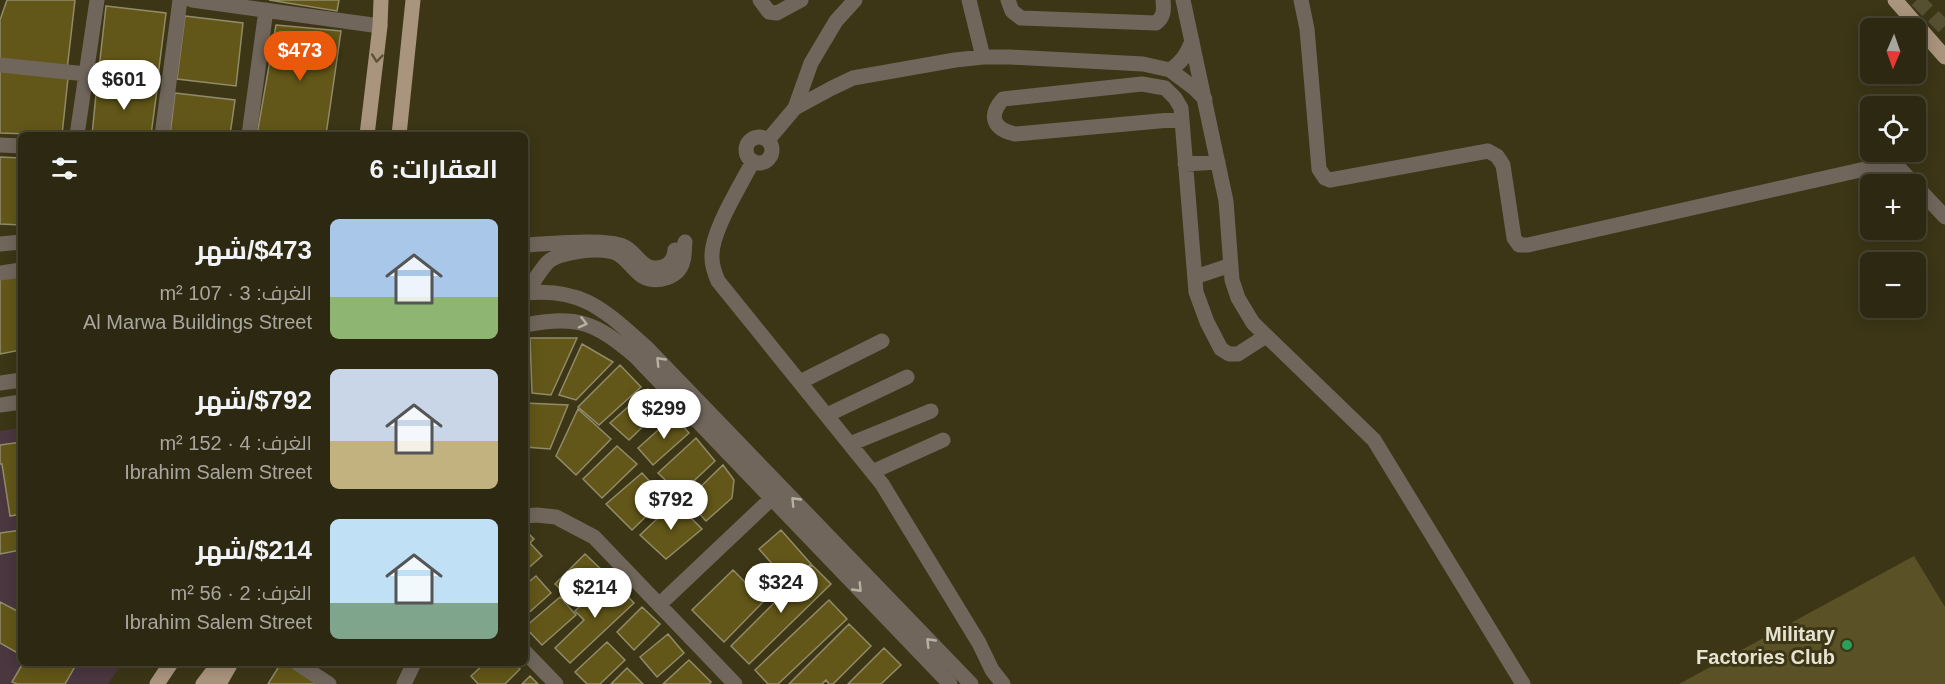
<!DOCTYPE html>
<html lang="ar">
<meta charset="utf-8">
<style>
:root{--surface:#2d2811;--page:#39341f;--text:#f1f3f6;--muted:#a7a69f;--line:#484431;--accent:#ea580c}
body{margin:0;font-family:Arial,Cairo,sans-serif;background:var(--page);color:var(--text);direction:rtl;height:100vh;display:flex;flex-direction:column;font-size:22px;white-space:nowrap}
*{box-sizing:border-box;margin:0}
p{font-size:20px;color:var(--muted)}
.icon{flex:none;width:33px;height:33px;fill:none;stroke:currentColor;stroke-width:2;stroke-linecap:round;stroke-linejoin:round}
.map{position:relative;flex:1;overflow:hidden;direction:ltr}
.panel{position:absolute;left:18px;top:132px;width:510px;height:534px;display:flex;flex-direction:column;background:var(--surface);border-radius:9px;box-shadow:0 3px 15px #0003,0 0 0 2px var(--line);direction:rtl}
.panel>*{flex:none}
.needle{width:39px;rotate:182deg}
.controls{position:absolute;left:1860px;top:18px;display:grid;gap:12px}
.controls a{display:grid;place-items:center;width:66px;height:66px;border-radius:9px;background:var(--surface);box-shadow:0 3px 15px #0003,0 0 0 2px var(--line);font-size:30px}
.price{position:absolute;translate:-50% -51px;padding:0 14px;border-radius:21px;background:#fff;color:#222;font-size:20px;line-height:39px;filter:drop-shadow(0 2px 3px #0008)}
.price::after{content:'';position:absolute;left:50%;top:36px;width:18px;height:14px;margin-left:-9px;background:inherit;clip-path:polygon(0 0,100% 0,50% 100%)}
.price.current{background:var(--accent);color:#fff}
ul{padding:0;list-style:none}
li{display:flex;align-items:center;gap:18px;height:150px;padding:0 30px}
li span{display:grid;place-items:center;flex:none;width:168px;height:120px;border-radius:9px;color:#555}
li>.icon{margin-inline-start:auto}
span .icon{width:72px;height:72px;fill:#fffc;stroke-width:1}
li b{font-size:26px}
h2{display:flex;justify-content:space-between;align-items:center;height:72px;padding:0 30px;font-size:26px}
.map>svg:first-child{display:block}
.education{fill:#4a3740}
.green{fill:#5a5126}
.building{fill:#625718;stroke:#918b69;stroke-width:1.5}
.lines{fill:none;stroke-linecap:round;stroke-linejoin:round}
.major-tunnel{stroke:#565033;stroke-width:15;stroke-dasharray:15 8;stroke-linecap:butt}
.minor{stroke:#70665b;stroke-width:15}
.major{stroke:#a9947d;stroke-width:15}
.oneway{stroke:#5d5236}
.oneway2{stroke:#b7b1a2}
.leisure-dot{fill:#2e9e5b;stroke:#3c3617;stroke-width:2}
.labels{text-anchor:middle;stroke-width:6;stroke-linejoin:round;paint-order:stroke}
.poi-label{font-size:20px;font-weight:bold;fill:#e6e3d1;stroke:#3c3617;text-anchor:end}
</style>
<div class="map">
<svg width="1945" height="684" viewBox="0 0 1945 684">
<rect width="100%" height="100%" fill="#3c3617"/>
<path class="education" d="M 21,428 L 21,663 L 122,663 L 108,684 L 0,684 L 0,431 Z"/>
<path class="green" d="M 1914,556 L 1945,607 L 1945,684 L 1679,684 Z"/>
<path class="building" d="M 7,0 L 75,0 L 67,70 L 0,62 L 0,20 Z
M 269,0 L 339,0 L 337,11 Z
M 106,6 L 166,13 L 158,76 L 99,69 Z
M 185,16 L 243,23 L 236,86 L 177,79 Z
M 276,25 L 341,31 L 326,135 L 257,135 Z
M 0,70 L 68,78 L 62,135 L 0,133 Z
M 97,84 L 157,90 L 151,135 L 92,135 Z
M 175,93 L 235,100 L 230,135 L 170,135 Z
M 0,157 L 21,158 L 21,225 L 0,224 Z
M 21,276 L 21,350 L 0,354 L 0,279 Z
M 530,338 L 577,338 L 551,395 L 532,393 Z
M 582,344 L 613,362 L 576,400 L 559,395 Z
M 620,365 L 641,387 L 599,425 L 578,407 Z
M 648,389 L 664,406 L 629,440 L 610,423 Z
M 525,403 L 568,405 L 550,449 L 525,447 Z
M 578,409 L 611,439 L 576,475 L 556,456 Z
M 674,416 L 689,433 L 653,465 L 638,448 Z
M 696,438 L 715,461 L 680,494 L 658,473 Z
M 21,442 L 21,461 L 19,462 L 21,477 L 21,514 L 10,516 L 2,464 L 0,464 L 0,445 Z
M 617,446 L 637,464 L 602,498 L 583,479 Z
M 723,465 L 734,480 L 732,498 L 706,521 L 687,500 Z
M 642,473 L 665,498 L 632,530 L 606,504 Z
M 675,502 L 702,529 L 666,559 L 640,535 Z
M 21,530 L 21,550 L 0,554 L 0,533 Z
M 525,530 L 534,539 L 530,543 L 542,556 L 525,571 Z
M 781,530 L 811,564 L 789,583 L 759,549 Z
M 585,554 L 606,574 L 576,604 L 555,584 Z
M 812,565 L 831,584 L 749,664 L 731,646 Z
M 733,570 L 764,601 L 724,642 L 692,610 Z
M 536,576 L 551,593 L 525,616 L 525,585 Z
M 610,578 L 634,603 L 570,663 L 555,648 L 584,620 L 575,611 Z
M 560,597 L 576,615 L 542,645 L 525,627 Z
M 829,600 L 847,619 L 778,684 L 768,684 L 755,670 Z
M 0,602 L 21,613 L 21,655 L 0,643 Z
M 642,607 L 660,624 L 634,650 L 617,632 Z
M 849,624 L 871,646 L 833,684 L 829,684 L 826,680 L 822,684 L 789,684 Z
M 668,634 L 684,653 L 657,677 L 640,657 Z
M 607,642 L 625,660 L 600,684 L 587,684 L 575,672 Z
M 884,648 L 901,665 L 881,684 L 848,684 Z
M 689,660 L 711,682 L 709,684 L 663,684 Z
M 23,663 L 77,663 L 65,684 L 17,684 L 12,682 Z
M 281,663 L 293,663 L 325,684 L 268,684 Z
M 485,663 L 514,663 L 520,669 L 505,684 L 478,684 L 471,676 Z
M 627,668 L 643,684 L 611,684 Z
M 530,676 L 538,684 L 522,684 Z"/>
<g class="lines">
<path class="major-tunnel" d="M 1917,0 L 1945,28"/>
<path class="minor" d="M 192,0 L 380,26
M 760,0 L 769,12 L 777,13 L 801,0
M 969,0 L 983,57
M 1008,0 L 1012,11 L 1021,18 L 1156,23 C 1164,17 1164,10 1163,0
M 1183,0 L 1226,201 L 1232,280 L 1238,298 L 1253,323 L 1374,440 L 1523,684
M 1301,0 L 1307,29 L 1319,169 L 1325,178 L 1330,180 L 1488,151 L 1497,156 L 1503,165 L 1514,238 L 1519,245 L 1528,245 L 1887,164 L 1899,168 L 1914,184
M 0,65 L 86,74
M 1170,70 C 1182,62 1187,54 1192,41
M 795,108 L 811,63 L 836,21 L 855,0
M 1181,119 L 1015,134 C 993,129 988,116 1003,99 L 1142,84 L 1165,88 L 1175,98 L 1181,108 L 1196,292 L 1207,322 L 1221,349 L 1229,354 L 1238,354 L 1266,336
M 77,135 L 97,0
M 162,135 L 180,0
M 249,135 L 266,10
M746 150a13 13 0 1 1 26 0a13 13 0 1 1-26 0Z
M 768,140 L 795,108 L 832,88 L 853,78 L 955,60 L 983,57 L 1010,57 L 1143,64 L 1170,70 L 1194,88 L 1205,99
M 0,145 L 21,146
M 753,161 C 741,185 710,233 712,258 C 712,266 715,274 718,281 L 882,484 L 979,643 L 992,670 L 1003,684
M 1185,164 L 1218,162
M 1916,186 L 1945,217
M 0,244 L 21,242
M 525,245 C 548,244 604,238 623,246 C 635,250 639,266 653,268 C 665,269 674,263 675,250
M 0,273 L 21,270
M 1195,277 L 1231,265
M 525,293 C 583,287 605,311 646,347 L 971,684
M 526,293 C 533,283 539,272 547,263 C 558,251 604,246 618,254 C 627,259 633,270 642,276 C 656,284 679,278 683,261 C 685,255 684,248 685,242
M 525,325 C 577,315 595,322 635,356 L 950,684
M 800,382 L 882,341
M 0,383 L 21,380
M 0,405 L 21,402
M 827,415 L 907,377
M 850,444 L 931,411
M 872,472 L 943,440
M 525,516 L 537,515 L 556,517 L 594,537 L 735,684
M 660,604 L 772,498
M 525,652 L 556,684
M 297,663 L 329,684
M 404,684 L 414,663"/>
<path class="major" d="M 1895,0 L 1945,57
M 367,135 L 380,26 L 381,0
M 399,135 L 413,0
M 157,684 L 171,663
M 203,684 L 213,671 L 226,663
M 219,684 L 231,663"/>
</g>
<defs><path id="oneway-chevron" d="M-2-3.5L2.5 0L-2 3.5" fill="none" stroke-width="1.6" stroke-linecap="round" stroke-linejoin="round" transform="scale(1.5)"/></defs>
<use class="oneway" href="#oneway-chevron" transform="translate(377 58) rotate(96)"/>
<g class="oneway2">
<use href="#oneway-chevron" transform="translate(583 323) rotate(14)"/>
<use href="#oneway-chevron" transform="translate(660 361) rotate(-134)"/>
<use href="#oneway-chevron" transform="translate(795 501) rotate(-134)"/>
<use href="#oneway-chevron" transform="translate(858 588) rotate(46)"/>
<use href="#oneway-chevron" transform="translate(930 642) rotate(-134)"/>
</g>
<circle class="leisure-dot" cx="1847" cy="645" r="6"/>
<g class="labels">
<g class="poi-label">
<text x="1835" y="641">Military<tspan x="1835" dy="23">Factories Club</tspan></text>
</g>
</g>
</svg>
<div class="controls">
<a><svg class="needle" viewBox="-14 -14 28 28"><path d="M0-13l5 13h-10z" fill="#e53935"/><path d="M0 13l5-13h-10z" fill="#a7a69f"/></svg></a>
<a><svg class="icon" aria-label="locate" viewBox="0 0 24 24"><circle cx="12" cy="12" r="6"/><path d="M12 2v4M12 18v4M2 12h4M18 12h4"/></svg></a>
<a>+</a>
<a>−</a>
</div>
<b class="price current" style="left:300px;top:82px">$473</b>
<b class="price" style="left:124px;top:111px">$601</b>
<b class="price" style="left:664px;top:440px">$299</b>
<b class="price" style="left:671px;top:531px">$792</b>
<b class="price" style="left:781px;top:614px">$324</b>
<b class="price" style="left:595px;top:619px">$214</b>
<section class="panel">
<h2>العقارات: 6<svg class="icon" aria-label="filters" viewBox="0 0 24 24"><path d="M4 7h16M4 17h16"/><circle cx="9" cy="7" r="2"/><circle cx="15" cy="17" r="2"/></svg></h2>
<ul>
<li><span style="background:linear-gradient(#a9c7e8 65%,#8fb573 0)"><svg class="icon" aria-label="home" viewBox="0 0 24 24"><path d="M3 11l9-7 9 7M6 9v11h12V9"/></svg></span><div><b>$473/شهر</b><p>الغرف: 3 · 107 m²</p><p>Al Marwa Buildings Street</p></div></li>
<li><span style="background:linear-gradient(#c9d6e8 60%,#c2b280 0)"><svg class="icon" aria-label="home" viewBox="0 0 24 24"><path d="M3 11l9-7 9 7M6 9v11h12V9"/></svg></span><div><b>$792/شهر</b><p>الغرف: 4 · 152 m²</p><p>Ibrahim Salem Street</p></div></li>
<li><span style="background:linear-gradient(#bfe0f5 70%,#7fa58c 0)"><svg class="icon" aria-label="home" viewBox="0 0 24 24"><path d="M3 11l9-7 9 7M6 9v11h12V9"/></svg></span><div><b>$214/شهر</b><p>الغرف: 2 · 56 m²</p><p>Ibrahim Salem Street</p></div></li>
</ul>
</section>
</div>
